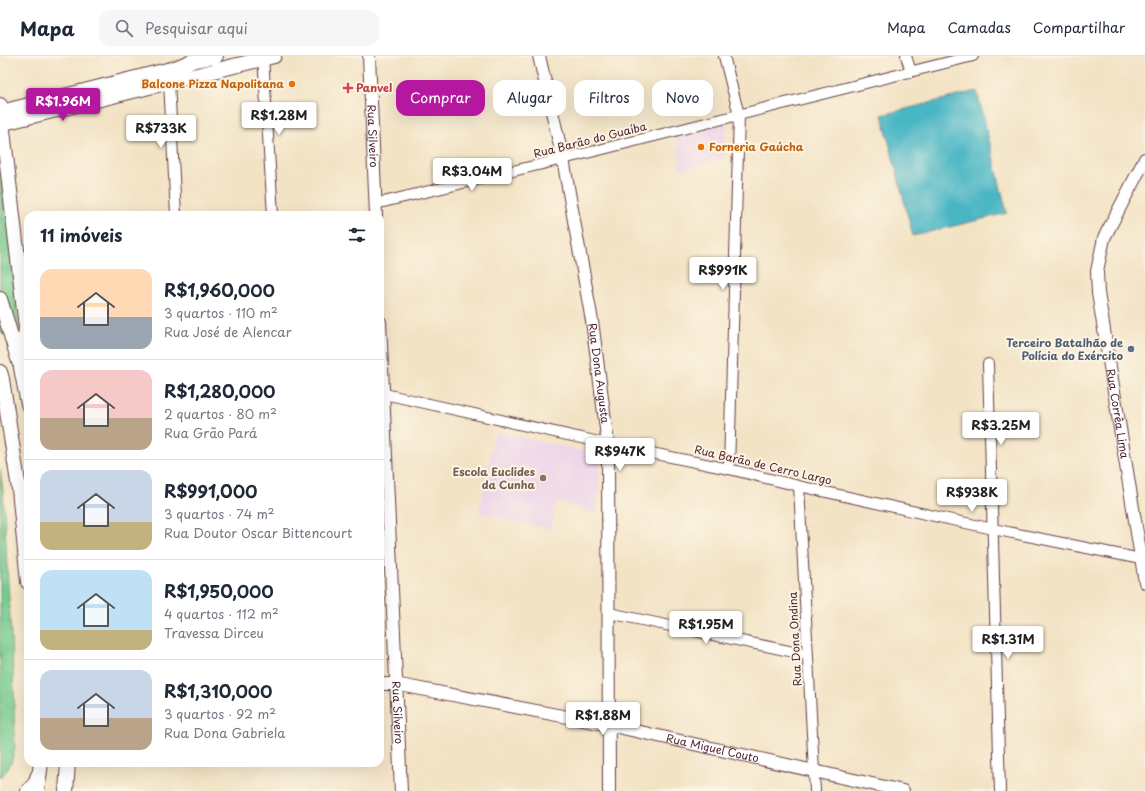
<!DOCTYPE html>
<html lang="pt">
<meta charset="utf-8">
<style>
:root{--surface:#fff;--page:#f6f6f7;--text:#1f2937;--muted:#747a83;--line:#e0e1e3;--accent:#b5179e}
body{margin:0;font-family:"Playpen Sans",sans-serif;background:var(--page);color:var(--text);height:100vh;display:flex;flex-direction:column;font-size:15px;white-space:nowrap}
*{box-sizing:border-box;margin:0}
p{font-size:13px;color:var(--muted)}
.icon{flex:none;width:22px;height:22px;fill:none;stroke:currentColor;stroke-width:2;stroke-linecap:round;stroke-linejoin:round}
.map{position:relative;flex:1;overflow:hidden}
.details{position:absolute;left:24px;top:155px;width:360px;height:556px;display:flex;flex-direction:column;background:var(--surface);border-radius:12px;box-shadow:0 4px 16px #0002}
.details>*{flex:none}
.guide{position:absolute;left:396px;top:24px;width:380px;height:36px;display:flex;gap:8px}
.price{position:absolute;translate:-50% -34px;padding:0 9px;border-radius:4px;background:#fff;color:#222;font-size:13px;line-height:26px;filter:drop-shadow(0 1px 2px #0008)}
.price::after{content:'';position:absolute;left:50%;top:24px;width:12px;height:9px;margin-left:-6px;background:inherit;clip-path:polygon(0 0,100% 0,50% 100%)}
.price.active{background:var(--accent);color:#fff}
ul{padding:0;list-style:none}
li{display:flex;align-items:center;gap:12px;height:100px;padding:0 16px}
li+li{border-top:1px solid var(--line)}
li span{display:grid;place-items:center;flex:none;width:112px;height:80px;border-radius:12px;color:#555}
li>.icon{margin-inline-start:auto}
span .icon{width:48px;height:48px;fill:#fffc;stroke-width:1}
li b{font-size:17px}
h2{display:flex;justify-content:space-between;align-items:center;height:48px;padding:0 16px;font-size:17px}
.chip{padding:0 14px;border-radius:12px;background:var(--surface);box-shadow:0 4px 16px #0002;font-size:14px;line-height:36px}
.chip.active{background:var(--accent);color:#fff}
header{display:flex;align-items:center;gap:24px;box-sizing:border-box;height:56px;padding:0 20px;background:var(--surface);border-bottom:1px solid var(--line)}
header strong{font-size:19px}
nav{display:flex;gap:22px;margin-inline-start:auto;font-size:14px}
.search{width:280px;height:36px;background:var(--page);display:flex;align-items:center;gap:10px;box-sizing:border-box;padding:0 14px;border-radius:12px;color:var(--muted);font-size:15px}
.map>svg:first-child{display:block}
.built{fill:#ecd1ea}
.green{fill:#76cb8f;stroke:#60755d}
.water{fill:#49b6c4;stroke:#4a6a78}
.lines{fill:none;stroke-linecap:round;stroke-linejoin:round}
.minor-casing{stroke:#633c42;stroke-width:12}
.tertiary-casing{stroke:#633c42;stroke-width:14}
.secondary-casing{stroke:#633c42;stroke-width:16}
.minor{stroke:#fff;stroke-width:10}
.tertiary{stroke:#fff;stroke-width:12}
.secondary{stroke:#fff;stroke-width:14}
.food-dot{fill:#e8710a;stroke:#fcf5e5;stroke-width:1.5}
.health-dot{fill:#e0444e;stroke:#fcf5e5;stroke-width:1.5}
.service-dot{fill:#5c6f8a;stroke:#fcf5e5;stroke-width:1.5}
.education-dot{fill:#8d6e63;stroke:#fcf5e5;stroke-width:1.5}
.labels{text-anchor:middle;stroke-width:4;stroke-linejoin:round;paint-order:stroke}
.food-label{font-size:11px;font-weight:bold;fill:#c56008;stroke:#fcf5e5;text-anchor:end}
.health-label{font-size:11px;font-weight:bold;fill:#be3a42;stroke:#fcf5e5;text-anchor:start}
.street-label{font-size:11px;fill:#4a1f2b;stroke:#fcf5e5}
.service-label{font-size:11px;font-weight:bold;fill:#4e5e75;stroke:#fcf5e5;text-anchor:end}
.education-label{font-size:11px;font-weight:bold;fill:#785e54;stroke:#fcf5e5;text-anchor:end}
</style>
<header>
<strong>Mapa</strong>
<div class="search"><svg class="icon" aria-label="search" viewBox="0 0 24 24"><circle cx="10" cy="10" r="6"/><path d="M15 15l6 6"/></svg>Pesquisar aqui</div>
<nav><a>Mapa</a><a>Camadas</a><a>Compartilhar</a></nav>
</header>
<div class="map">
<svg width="1145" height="735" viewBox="0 0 1145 735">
<rect width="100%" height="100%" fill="#fcf5e5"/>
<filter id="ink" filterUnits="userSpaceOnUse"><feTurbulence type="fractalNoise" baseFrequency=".025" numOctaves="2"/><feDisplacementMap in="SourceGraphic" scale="8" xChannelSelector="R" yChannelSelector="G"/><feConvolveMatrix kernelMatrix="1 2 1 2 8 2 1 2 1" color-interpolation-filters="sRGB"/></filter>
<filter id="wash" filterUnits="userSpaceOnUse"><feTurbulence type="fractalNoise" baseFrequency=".012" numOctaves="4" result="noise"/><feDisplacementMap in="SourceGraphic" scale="16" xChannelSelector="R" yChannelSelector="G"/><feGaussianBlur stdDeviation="0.9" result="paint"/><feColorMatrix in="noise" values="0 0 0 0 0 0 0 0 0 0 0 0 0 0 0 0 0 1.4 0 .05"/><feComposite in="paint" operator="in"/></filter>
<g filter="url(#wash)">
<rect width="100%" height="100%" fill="#f3e3c5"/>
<path class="built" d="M 726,66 L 724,102 L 680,114 L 677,79 Z
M 495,376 L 601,399 L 597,456 L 556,445 L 551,473 L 479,457 Z"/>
<path class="green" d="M 0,103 L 19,272 L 0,278 Z
M 0,413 L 3,436 L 14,634 L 15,693 L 11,707 L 3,719 L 0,721 Z"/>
<path class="water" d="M 977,35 L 1007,157 L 913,180 L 882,59 Z"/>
</g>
<g filter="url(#ink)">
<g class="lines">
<g class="minor-casing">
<path id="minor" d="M 263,0 L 273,159
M 724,0 L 739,59 L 729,413
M 906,0 L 911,16
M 169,25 L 176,159
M 375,148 L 563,103 L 973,0
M 988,308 L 1000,735
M 380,337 L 608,388 L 729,413 L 799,430 L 993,473 L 1141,503
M 799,430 L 815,735
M 609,557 L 808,599"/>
</g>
<g class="tertiary-casing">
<g id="tertiary">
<path id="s1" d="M 369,0 L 376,159"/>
<path id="s2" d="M 539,0 L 563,103 L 592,265 L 608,388 L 609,735"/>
<path id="s3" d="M 1145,103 L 1104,182 L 1097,215 L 1098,237 L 1145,526"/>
<path id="s4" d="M 380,266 L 401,735"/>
<path id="s5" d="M 380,628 L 395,628 L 609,669 L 903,735"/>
<path d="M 27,735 L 34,727 L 37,719"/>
</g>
</g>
<g class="secondary-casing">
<path id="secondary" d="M 0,49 L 26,271 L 21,312 L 28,348
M 1,56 L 175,12 L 195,4 L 216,0
M 0,68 L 274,0
M 0,243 L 19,306
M 0,316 L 2,323 L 19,433 L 28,526
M 37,735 L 41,707
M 66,735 L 68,707"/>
</g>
<use href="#minor" class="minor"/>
<use href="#tertiary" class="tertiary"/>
<use href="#secondary" class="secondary"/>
</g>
</g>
<g class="food-dot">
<circle cx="292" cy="28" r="4"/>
<circle cx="701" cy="91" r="4"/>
</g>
<path class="health-dot" d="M346 26h4v4h4v4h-4v4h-4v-4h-4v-4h4z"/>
<circle class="service-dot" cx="1131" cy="293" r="4"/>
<circle class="education-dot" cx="543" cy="422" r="4"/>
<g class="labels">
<g class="food-label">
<text x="284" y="32">Balcone Pizza Napolitana</text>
<text x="709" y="95" text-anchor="start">Forneria Gaúcha</text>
</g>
<g class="health-label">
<text x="356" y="36">Panvel</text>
</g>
<g class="street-label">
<text dy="4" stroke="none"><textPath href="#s1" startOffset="80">Rua Silveiro</textPath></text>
<text transform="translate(590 84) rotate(-14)" y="4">Rua Barão do Guaíba</text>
<text dy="4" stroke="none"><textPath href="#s2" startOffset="323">Rua Dona Augusta</textPath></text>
<text dy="4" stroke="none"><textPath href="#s3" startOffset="267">Rua Corrêa Lima</textPath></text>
<text transform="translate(763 409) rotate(13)" y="4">Rua Barão de Cerro Largo</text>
<text transform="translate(795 583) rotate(-93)" y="4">Rua Dona Ondina</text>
<text dy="4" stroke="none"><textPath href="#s4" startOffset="391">Rua Silveiro</textPath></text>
<text dy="4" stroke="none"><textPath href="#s5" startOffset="339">Rua Miguel Couto</textPath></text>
</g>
<g class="service-label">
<text x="1123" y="291">Terceiro Batalhão de<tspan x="1123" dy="13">Polícia do Exército</tspan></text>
</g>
<g class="education-label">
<text x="535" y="420">Escola Euclides<tspan x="535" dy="13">da Cunha</tspan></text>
</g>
</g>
</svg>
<b class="price active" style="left:63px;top:66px">R$1.96M</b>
<b class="price" style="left:279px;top:80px">R$1.28M</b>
<b class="price" style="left:161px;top:93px">R$733K</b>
<b class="price" style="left:472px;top:136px">R$3.04M</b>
<b class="price" style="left:723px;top:235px">R$991K</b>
<b class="price" style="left:1001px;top:390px">R$3.25M</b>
<b class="price" style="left:620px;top:416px">R$947K</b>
<b class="price" style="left:972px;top:457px">R$938K</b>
<b class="price" style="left:706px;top:589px">R$1.95M</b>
<b class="price" style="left:1008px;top:604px">R$1.31M</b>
<b class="price" style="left:603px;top:680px">R$1.88M</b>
<div class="guide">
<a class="chip active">Comprar</a>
<a class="chip">Alugar</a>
<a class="chip">Filtros</a>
<a class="chip">Novo</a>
</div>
<section class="details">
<h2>11 imóveis<svg class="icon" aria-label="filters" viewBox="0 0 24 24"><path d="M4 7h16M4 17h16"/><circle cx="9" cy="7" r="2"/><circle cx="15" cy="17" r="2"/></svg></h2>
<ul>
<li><span style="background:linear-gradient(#ffd9b3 60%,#9aa5b1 0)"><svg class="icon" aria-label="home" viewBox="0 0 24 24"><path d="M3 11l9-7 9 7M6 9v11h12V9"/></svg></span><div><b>R$1,960,000</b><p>3 quartos · 110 m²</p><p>Rua José de Alencar</p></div></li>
<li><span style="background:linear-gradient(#f6c9c9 60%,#b9a48a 0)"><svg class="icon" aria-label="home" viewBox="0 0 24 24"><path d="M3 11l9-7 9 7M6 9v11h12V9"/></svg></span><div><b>R$1,280,000</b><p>2 quartos · 80 m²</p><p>Rua Grão Pará</p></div></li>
<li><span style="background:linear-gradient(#c9d6e8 65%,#c2b280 0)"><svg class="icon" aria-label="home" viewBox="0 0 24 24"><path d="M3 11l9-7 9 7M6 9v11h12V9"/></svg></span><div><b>R$991,000</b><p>3 quartos · 74 m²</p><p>Rua Doutor Oscar Bittencourt</p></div></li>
<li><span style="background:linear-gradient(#bfe0f5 75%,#c2b280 0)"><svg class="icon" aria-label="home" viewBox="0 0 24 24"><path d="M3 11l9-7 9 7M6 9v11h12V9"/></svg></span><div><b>R$1,950,000</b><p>4 quartos · 112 m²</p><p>Travessa Dirceu</p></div></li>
<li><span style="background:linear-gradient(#c9d6e8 60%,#b9a48a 0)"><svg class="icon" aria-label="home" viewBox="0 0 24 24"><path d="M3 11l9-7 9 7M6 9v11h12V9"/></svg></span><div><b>R$1,310,000</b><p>3 quartos · 92 m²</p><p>Rua Dona Gabriela</p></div></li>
</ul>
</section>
</div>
